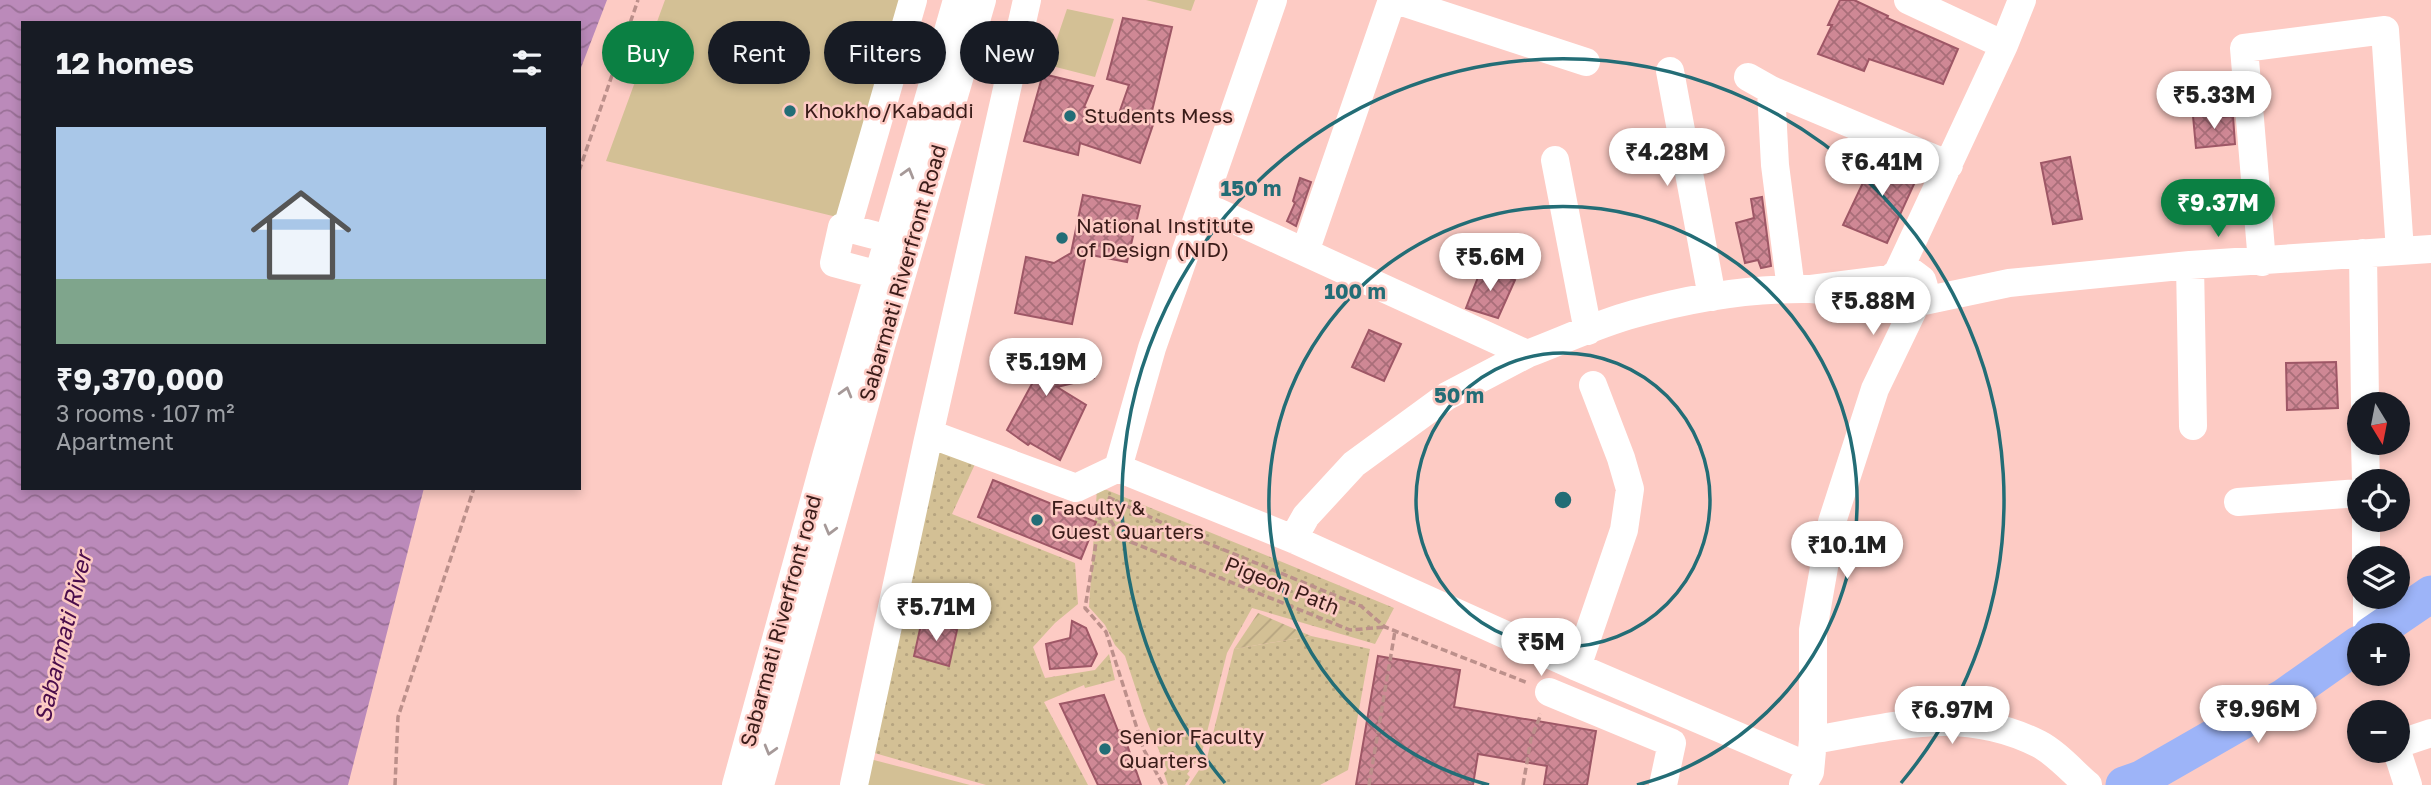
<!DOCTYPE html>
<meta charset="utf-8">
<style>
:root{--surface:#171b24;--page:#242831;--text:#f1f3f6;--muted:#9ea1a6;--line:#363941;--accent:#0b8043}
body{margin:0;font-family:"Golos Text",sans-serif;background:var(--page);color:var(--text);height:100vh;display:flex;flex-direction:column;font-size:26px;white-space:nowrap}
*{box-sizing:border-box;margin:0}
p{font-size:23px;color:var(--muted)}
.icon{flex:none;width:38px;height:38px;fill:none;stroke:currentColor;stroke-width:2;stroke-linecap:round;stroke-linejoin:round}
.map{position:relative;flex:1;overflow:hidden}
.sheet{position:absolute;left:21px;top:21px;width:560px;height:469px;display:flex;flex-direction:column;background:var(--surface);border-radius:0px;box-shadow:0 4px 10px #0003}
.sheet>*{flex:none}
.top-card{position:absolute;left:602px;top:21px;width:665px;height:63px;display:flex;gap:14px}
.needle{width:46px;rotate:170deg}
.fabs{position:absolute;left:2347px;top:392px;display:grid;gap:14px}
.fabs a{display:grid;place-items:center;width:63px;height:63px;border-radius:50%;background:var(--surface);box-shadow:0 4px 10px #0003;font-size:35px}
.price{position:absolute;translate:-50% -60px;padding:0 16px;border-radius:24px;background:#fff;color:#222;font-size:23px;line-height:46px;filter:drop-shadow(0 2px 4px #0008)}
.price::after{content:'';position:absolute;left:50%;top:42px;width:21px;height:16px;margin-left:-10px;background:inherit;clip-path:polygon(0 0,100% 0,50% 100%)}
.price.active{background:var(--accent);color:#fff}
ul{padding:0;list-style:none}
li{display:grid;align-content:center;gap:14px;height:371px;padding:0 35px}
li+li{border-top:2px solid var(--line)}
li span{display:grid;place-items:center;height:217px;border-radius:0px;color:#555}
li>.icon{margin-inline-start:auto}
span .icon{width:126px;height:126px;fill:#fffc;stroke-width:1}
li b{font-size:30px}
h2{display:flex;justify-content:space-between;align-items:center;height:84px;padding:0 35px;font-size:30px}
.tag{padding:0 24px;border-radius:32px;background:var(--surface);box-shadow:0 4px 10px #0003;font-size:24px;line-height:63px}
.tag.active{background:var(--accent);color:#fff}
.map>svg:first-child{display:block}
.grass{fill:url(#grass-dots)}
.park{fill:#d3c095}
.garden{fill:url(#garden-furrows)}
.water{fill:url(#water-waves)}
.building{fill:url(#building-cross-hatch);stroke:#9e5766;stroke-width:2}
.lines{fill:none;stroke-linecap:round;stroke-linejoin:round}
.path{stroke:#bc908b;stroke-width:3.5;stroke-dasharray:7 3.5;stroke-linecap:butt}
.minor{stroke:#fff;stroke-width:28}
.major{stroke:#9db4f8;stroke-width:37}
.oneway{stroke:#a69998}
.ring{fill:none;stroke:#236d76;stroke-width:3.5}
.poi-dot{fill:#236d76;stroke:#fdcbc4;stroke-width:2.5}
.labels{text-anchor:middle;stroke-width:5;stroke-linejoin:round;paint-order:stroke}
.poi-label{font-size:21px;fill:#3a1c19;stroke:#fdcbc4;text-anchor:start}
.street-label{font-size:21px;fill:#3a1c19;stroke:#fdcbc4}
.water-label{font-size:23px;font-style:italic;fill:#4a0d4b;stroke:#fdcbc4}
.centre{fill:#236d76;stroke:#fdcbc4;stroke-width:3.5}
.ring-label{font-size:21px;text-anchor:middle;font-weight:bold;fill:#236d76;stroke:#fdcbc4;stroke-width:5;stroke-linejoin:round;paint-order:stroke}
</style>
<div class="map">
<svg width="2431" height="785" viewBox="0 0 2431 785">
<defs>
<pattern id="grass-dots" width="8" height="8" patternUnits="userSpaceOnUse" patternTransform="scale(1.75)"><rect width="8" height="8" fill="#d3c095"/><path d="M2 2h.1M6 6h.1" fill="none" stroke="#b6a480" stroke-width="1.8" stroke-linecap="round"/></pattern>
<pattern id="garden-furrows" width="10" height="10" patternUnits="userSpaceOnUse" patternTransform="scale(1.75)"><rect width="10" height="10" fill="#d3c095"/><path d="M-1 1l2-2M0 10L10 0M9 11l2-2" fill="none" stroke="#b6a480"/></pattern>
<pattern id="water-waves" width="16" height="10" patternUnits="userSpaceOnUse" patternTransform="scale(1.75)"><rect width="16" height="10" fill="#bb8aba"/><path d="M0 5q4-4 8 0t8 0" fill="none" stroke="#997096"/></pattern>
<pattern id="building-cross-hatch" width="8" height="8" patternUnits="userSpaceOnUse" patternTransform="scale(1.75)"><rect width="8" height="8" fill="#cf8895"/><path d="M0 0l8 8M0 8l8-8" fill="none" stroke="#a96e79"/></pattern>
</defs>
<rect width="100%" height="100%" fill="#fdcbc4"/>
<path class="grass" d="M 927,444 L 976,462 L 952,514 L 1075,563 L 1078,604 L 1055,623 L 1033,647 L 1045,678 L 1095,670 L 1109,654 L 1115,680 L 1085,688 L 1084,685 L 1044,702 L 1088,785 L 986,785 L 871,752 Z
M 1097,489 L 1107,490 L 1394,608 L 1375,644 L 1252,608 L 1227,653 L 1201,756 L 1187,774 L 1190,777 L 1185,785 L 1168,785 L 1164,773 L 1167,770 L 1144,714 L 1125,656 L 1115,645 L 1105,625 L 1089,607 Z
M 1311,636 L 1370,649 L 1348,770 L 1320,785 L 1189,785 L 1207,758 L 1234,649 Z"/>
<path class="park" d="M 665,0 L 907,0 L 845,219 L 606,161 Z
M 1146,0 L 1195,0 L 1191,11 Z
M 1067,9 L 1114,19 L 1095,77 L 1048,65 Z
M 870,759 L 970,785 L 864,785 Z"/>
<path class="garden" d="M 1258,613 L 1311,636 L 1234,649 Z"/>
<path class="water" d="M 0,0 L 607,0 L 579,73 L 579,23 L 23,23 L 23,488 L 424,488 L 348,785 L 0,785 Z"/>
<path class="building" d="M 1840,0 L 1854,0 L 1888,16 L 1887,18 L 1958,49 L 1943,84 L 1869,59 L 1864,71 L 1818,54 L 1832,25 L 1828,25 Z
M 1123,18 L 1172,27 L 1152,111 L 1157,113 L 1140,163 L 1080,143 L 1078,155 L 1024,141 L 1043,74 L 1093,86 L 1084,107 L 1117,119 L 1129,85 L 1107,79 Z
M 2210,115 L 2210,118 L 2233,116 L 2235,144 L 2196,148 L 2193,116 Z
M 1877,153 L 1920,171 L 1887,243 L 1843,225 Z
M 2070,157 L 2082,219 L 2053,224 L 2041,163 Z
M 1300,178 L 1311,182 L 1296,226 L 1287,221 L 1295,203 L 1293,201 Z
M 1083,195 L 1140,206 L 1127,262 L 1086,254 L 1072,324 L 1015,313 L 1026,257 L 1054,263 L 1071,253 Z
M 1762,197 L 1771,266 L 1761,268 L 1758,260 L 1745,263 L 1736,223 L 1754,218 L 1751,199 Z
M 1482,267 L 1515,280 L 1498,318 L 1466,308 Z
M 1369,330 L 1401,344 L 1384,381 L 1352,367 Z
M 1003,346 L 1032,352 L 1031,360 L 1090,355 L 1094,378 L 1057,387 L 1086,405 L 1060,460 L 1030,443 L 1028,445 L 1007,430 L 1033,382 L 997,374 Z
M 2336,362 L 2338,408 L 2287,410 L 2286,363 Z
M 993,480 L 1096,522 L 1081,559 L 978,517 Z
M 922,620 L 957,630 L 949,666 L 914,656 Z
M 1072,621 L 1086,628 L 1097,654 L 1091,666 L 1050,669 L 1046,644 L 1070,638 Z
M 1378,656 L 1460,670 L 1454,707 L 1596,731 L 1587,785 L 1544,785 L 1547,766 L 1478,754 L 1473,785 L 1356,785 Z
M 1104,695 L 1118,731 L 1122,730 L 1141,785 L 1098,785 L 1060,704 Z"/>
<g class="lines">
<path class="path" d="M 579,171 L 638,0
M 1108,497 L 1190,536 L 1361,606 L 1385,627 L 1528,683
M 1100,502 L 1121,538 L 1350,630 L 1385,627
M 1090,506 L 1100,519 L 1085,608 L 1106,632 L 1144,750 L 1163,785
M 395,785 L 398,717 L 474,488
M 1369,785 L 1395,631
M 1523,785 L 1531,739 L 1541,714"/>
<path class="minor" d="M 1273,0 L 1202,205 L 1527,354 C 1562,341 1597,324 1634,314 C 1690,298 1752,288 1811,289
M 1396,0 L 1586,62
M 1908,0 L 2004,45
M 1670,71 L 1712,297
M 1748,77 L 1771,90 L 1949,165
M 1771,90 L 1775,165 L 1791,289
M 1555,160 L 1588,331
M 1202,205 L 1152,348 L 1118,468 L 1293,539 L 1577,667 L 1810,767
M 847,228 L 842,227 L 834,263 L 879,275
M 889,239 L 847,228 L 913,0
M 1305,252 L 1392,0
M 2363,253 L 2365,404
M 2262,262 L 2244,48 L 2385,30 L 2400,251
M 2190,265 L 2193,426
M 1898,272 L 2004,45 L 2022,0
M 1889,297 L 1811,289 L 1890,279 L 1898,272 L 1910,271 L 1922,280 C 1927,292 1923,302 1910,308 L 1894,304 L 1887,291 L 1890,279
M 1919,302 L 2009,283 L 2190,265 L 2431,249
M 930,434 L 1076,488 L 1118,468
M 2365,443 L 2366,481
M 2238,502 L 2359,493
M 2366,520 L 2366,558
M 1293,539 L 1306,516 L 1354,464 L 1447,396 L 1527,354
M 2367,597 L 2367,635
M 1577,667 L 1624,530 L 1630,489 L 1621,458 L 1593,385
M 1549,692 L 1672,743 L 1663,785
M 1813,740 C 1893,727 1962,705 2039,744 C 2055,752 2074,773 2088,785
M 2398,744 L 2431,733
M 2397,751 L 2408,785
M 1803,784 L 1810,772 L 1813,740 L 1813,630 L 1832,522 L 1875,389 L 1915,306
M 736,785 L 826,457 L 957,0
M 760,785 L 881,346 L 982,0
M 854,785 L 927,444 L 1027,0"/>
<path class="major" d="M 2371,635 L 2431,594
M 2124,785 L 2141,779 L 2284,697 L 2359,644"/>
</g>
<defs><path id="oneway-chevron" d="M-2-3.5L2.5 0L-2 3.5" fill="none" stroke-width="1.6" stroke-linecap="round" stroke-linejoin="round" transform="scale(1.75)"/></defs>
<g class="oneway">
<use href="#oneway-chevron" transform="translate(908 173) rotate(-74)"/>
<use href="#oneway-chevron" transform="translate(846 392) rotate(-74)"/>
<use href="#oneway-chevron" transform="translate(830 530) rotate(105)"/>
<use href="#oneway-chevron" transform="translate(770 750) rotate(106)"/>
</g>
<g class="ring">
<circle cx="1563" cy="500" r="147"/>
<path d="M1489 785A294 294 0 1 1 1637 785"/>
<path d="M1225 783A441 441 0 1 1 1901 783"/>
</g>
<g class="poi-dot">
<circle cx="790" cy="111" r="7"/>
<circle cx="1070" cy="116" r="7"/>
<circle cx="1062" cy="238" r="7"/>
<circle cx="1037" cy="520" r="7"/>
<circle cx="1105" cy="749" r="7"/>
</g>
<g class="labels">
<g class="poi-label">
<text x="804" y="118">Khokho/Kabaddi</text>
<text x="1084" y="123">Students Mess</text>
<text x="1076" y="233">National Institute<tspan x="1076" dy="24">of Design (NID)</tspan></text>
<text x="1051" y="515">Faculty &amp;<tspan x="1051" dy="24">Guest Quarters</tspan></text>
<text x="1119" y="744">Senior Faculty<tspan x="1119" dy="24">Quarters</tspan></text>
</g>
<g class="street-label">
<text transform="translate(903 273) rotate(-74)" y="7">Sabarmati Riverfront Road</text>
<text transform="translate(1282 586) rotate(22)" y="7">Pigeon Path</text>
<text transform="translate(781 621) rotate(-75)" y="7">Sabarmati Riverfront road</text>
</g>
<g class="water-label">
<text transform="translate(63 637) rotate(-76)" y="8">Sabarmati River</text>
</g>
</g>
<circle cx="1563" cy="500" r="10" class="centre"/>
<g class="ring-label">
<text x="1251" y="196">150 m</text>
<text x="1355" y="299">100 m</text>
<text x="1459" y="403">50 m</text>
</g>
</svg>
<div class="fabs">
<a><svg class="needle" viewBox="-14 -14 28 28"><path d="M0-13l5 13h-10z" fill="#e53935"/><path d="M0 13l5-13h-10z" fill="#9ea1a6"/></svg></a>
<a><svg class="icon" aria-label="locate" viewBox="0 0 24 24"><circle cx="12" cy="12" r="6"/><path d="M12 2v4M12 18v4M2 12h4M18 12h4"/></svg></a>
<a><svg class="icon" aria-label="layers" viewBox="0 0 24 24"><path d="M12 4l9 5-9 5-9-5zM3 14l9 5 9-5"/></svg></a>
<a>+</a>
<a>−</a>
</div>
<b class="price" style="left:2214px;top:131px">₹5.33M</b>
<b class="price" style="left:1667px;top:188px">₹4.28M</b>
<b class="price" style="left:1882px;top:198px">₹6.41M</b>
<b class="price active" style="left:2218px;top:239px">₹9.37M</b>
<b class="price" style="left:1490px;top:293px">₹5.6M</b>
<b class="price" style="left:1873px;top:337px">₹5.88M</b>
<b class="price" style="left:1046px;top:398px">₹5.19M</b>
<b class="price" style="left:1847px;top:581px">₹10.1M</b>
<b class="price" style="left:936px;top:643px">₹5.71M</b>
<b class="price" style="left:1541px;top:678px">₹5M</b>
<b class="price" style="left:2258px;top:745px">₹9.96M</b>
<b class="price" style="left:1952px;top:746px">₹6.97M</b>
<div class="top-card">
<a class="tag active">Buy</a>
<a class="tag">Rent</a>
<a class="tag">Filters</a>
<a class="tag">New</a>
</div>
<section class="sheet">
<h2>12 homes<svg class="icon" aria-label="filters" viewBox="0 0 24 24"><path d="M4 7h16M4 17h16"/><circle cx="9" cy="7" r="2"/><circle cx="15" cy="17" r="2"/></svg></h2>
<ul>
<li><span style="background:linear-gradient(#a9c7e8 70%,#7fa58c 0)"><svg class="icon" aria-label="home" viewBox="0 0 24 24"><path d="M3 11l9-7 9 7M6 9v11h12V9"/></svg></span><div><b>₹9,370,000</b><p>3 rooms · 107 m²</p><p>Apartment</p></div></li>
</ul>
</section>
</div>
